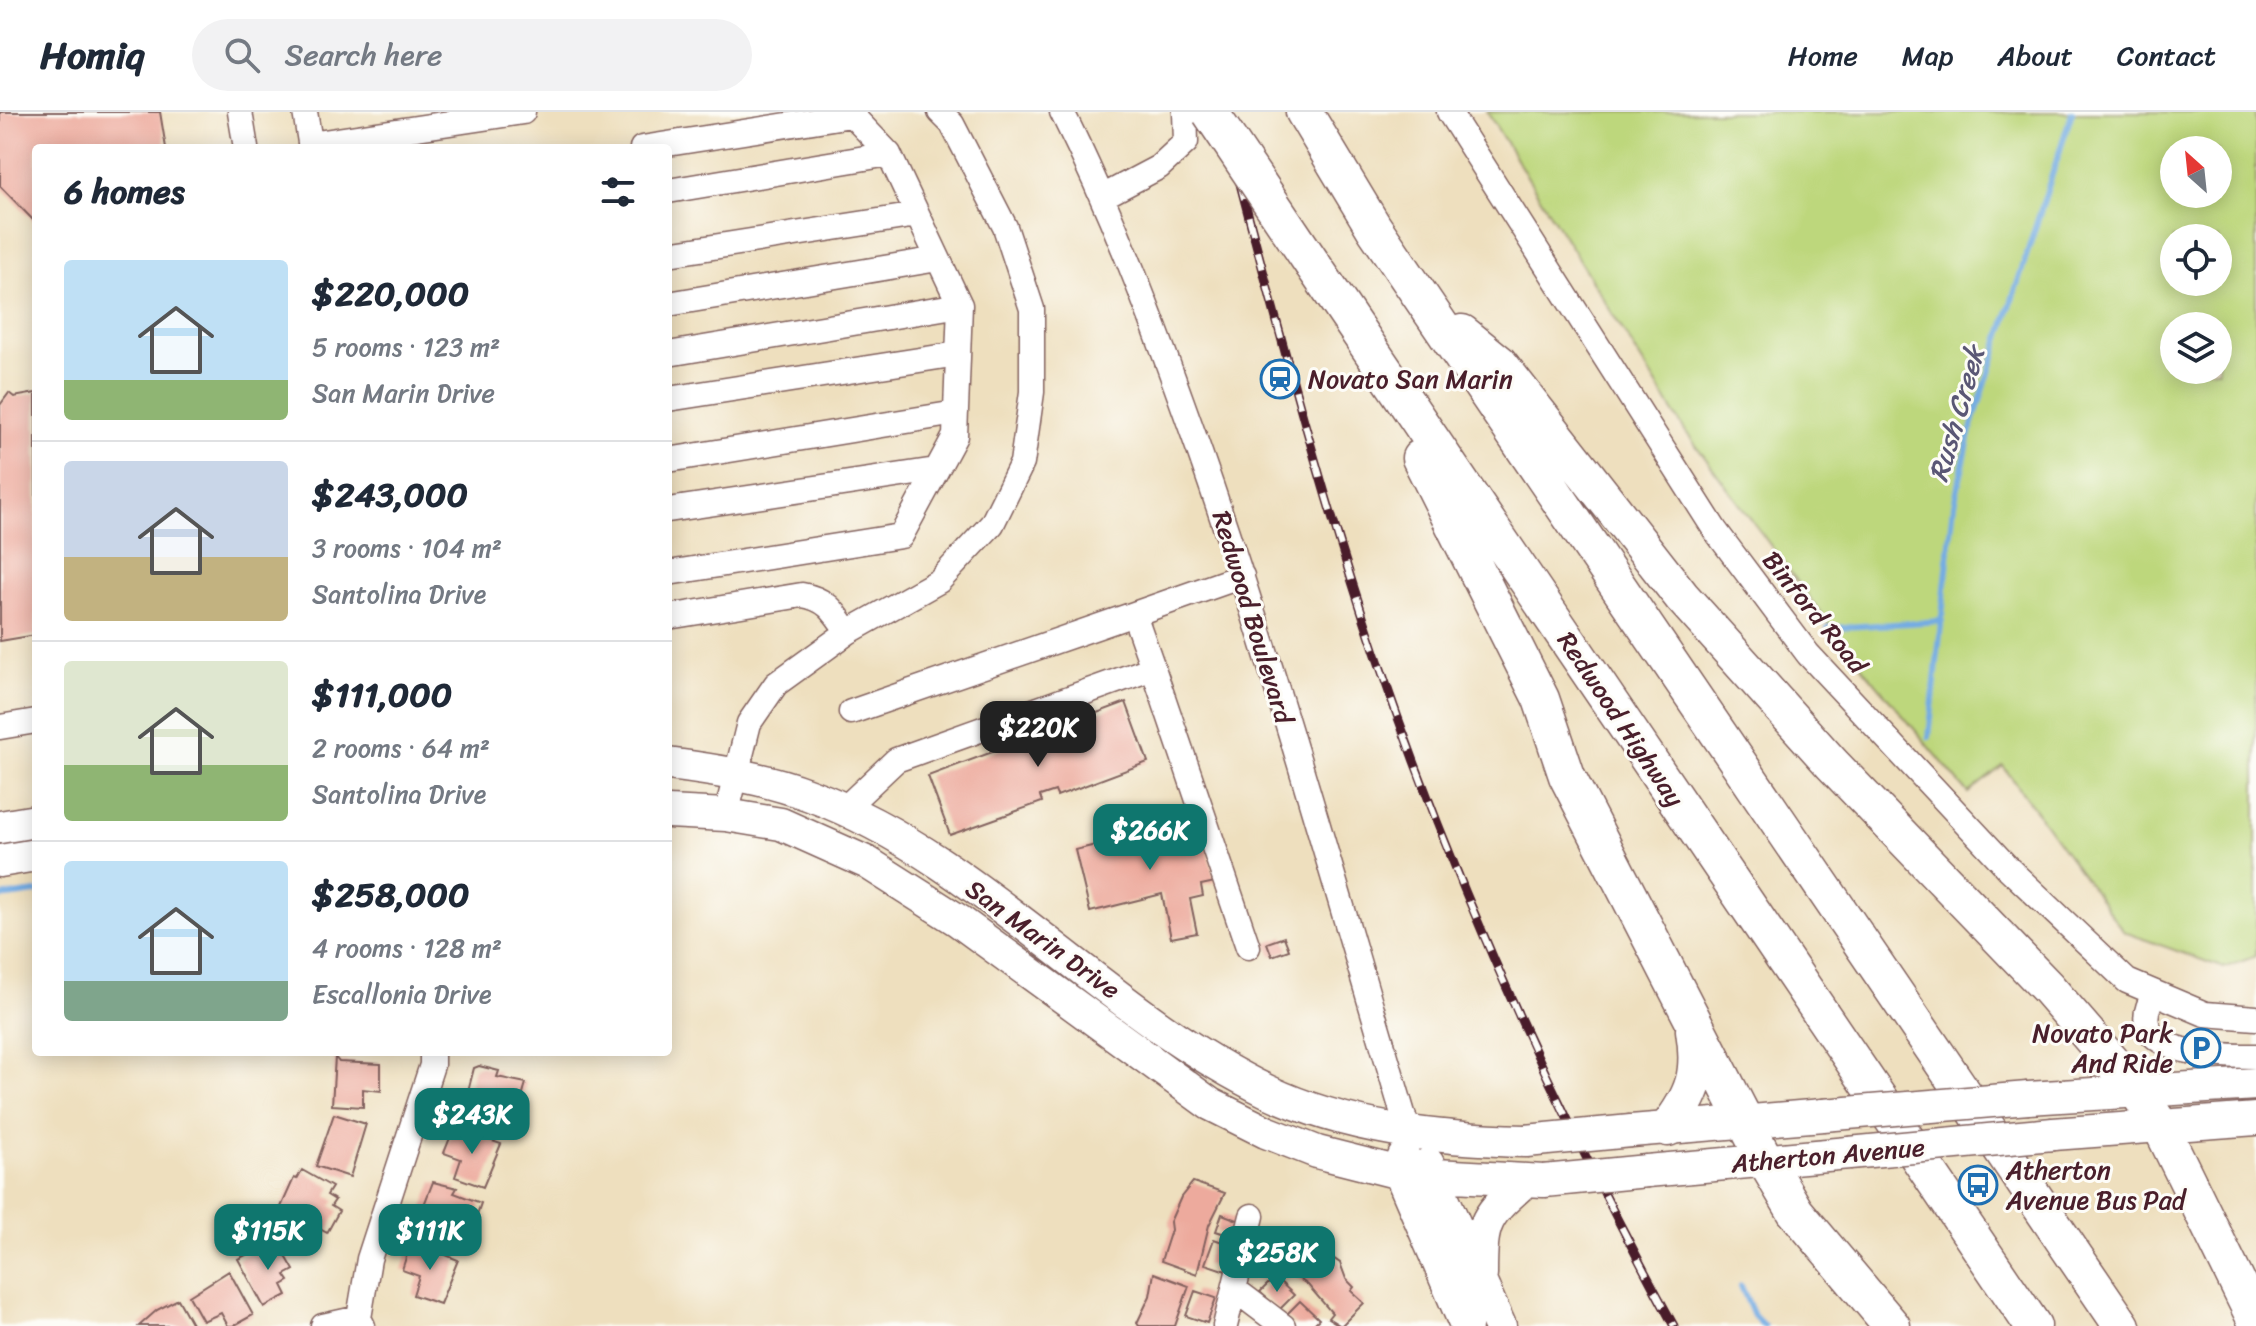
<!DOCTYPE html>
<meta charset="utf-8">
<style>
:root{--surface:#fff;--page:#f2f2f3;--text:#1f2937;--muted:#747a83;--line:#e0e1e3;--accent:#0f766e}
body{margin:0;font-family:Sriracha,sans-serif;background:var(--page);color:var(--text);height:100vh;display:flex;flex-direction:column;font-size:30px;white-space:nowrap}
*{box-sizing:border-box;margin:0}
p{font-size:26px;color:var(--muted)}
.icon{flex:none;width:44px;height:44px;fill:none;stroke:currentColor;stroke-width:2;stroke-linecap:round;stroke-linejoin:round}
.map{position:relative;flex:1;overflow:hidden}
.panel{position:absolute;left:32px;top:32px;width:640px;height:912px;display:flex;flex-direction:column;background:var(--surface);border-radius:8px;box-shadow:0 4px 20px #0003}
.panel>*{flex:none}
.needle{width:52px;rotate:333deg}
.buttons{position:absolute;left:2160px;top:24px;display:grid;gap:16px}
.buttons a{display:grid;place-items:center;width:72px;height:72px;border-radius:50%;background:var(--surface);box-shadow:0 4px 20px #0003;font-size:40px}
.price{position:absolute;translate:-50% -68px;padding:0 18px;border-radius:16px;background:var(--accent);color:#fff;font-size:26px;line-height:52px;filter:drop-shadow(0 2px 4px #0008)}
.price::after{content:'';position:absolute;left:50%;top:48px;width:24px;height:18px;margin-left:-12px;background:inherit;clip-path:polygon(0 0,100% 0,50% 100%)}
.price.current{background:#222;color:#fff}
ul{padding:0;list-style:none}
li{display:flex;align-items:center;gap:24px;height:200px;padding:0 32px}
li+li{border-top:2px solid var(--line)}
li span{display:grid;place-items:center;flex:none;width:224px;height:160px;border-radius:8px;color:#555}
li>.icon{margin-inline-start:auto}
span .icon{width:96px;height:96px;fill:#fffc;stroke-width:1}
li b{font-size:34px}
h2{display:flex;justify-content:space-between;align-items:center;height:96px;padding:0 32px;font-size:34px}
header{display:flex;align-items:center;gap:48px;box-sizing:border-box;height:112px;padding:0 40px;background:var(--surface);border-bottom:2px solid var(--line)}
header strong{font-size:38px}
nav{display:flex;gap:44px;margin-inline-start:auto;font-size:28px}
.search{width:560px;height:72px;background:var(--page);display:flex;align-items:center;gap:20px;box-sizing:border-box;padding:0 28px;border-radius:44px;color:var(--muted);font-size:30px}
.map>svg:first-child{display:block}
.green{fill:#bdd77c;stroke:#847b54;stroke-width:2;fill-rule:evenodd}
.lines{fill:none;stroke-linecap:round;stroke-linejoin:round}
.stream{stroke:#73ace3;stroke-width:6}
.building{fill:#edaa9d}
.minor-casing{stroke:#83625e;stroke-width:27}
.major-casing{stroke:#83625e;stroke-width:35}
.highway-casing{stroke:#83625e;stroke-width:39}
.minor{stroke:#fff;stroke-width:24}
.major{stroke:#fff;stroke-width:32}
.highway{stroke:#fff;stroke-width:36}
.rail-casing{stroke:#4a1f2b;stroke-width:9}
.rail{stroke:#fdfcf7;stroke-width:6;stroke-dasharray:18;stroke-linecap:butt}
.major-bridge-casing{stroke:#83625e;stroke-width:35;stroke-linecap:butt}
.highway-bridge-casing{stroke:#83625e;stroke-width:39;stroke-linecap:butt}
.major-bridge{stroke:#fff;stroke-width:32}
.highway-bridge{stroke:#fff;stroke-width:36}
.labels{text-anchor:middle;stroke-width:6;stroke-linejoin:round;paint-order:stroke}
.poi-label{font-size:26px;fill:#4a1f2b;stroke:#fdfcf7;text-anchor:start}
.street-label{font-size:26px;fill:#4a1f2b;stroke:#fdfcf7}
.water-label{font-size:28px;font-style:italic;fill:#5a5775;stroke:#fdfcf7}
</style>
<header>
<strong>Homiq</strong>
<div class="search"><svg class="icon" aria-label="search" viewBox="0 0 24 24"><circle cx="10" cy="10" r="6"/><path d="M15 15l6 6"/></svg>Search here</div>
<nav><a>Home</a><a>Map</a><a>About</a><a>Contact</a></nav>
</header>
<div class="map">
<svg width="2256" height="1214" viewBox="0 0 2256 1214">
<rect width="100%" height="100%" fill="#fdfcf7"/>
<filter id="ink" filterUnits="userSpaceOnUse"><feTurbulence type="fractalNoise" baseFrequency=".0125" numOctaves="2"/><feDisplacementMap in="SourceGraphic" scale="16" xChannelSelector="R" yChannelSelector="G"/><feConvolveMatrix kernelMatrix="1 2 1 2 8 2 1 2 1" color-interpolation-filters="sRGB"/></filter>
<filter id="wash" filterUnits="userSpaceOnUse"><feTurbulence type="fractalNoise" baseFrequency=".006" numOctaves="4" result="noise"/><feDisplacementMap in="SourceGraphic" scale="32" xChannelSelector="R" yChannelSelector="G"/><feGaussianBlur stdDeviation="1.8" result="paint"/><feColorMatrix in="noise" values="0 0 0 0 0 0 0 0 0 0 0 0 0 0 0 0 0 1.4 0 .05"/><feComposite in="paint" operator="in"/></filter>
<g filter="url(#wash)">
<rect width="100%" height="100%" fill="#eedfbe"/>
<path class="green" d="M 1487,0 L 2256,0 L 2256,844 L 2224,856 L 2124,820 L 2003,654 L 1968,681 L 1852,543 L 1686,320 ZM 2174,38 L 2218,38 L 2218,82 L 2174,82 ZM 2174,126 L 2218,126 L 2218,170 L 2174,170 ZM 2174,214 L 2218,214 L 2218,258 L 2174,258 Z"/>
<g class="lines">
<path class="stream" d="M 1828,516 L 1942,509
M 1929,625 L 1954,392 L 1972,314 L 2072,0
M 0,785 L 36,780
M 1741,1174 L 1754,1204 L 1764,1214"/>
</g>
<g id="blocks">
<path class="building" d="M 0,0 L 160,0 L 166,36 L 36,36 L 36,111 L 0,74 Z
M 9,281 L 14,285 L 36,281 L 36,523 L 0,529 L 0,293 Z
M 1126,590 L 1148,650 L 1057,684 L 1055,679 L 1040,684 L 1042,690 L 950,723 L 928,664 L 1019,630 L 1022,636 L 1048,627 L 1046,620 Z
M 1200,708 L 1215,770 L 1201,773 L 1203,784 L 1190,787 L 1197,821 L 1171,826 L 1162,782 L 1090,800 L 1075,738 Z
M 1284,825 L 1289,838 L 1272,844 L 1267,831 Z
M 335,945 L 339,950 L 381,952 L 381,979 L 363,977 L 363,995 L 332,993 Z
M 479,954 L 499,959 L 497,965 L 526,971 L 514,1012 L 479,1005 L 482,995 L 476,993 L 477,986 L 467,983 L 474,956 Z
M 334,1002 L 366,1012 L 350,1065 L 316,1054 Z
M 454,1016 L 501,1032 L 483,1075 L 455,1065 L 461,1047 L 444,1041 Z
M 302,1058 L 332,1075 L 327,1083 L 335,1088 L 331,1094 L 339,1099 L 327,1121 L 281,1095 L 294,1066 L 297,1067 Z
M 433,1070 L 457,1076 L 454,1081 L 481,1091 L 467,1131 L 436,1120 L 439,1111 L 430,1108 L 433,1102 L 422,1098 Z
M 1193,1070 L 1225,1081 L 1209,1113 L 1197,1162 L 1161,1149 L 1171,1118 L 1170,1110 L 1181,1085 Z
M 1222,1102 L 1243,1110 L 1237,1126 L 1216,1119 Z
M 1289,1120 L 1301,1131 L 1305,1127 L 1340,1151 L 1346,1167 L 1354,1175 L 1351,1179 L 1364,1191 L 1341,1214 L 1328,1206 L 1332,1201 L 1308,1173 L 1279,1153 L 1276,1156 L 1265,1145 Z
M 276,1127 L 294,1158 L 285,1163 L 289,1169 L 282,1173 L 287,1183 L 264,1195 L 238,1147 Z
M 1214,1127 L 1234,1134 L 1226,1159 L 1205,1152 Z
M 419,1132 L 458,1148 L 440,1192 L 413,1183 L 419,1164 L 402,1158 L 410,1133 L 418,1135 Z
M 229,1159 L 253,1203 L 233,1214 L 228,1214 L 221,1201 L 203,1209 L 189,1184 Z
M 1154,1161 L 1189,1174 L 1175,1214 L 1139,1214 L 1137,1211 L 1150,1184 Z
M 1275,1165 L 1294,1183 L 1279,1198 L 1260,1180 Z
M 1195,1179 L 1216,1186 L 1207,1211 L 1186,1204 Z
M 178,1187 L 193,1214 L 139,1214 L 157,1198 Z
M 1300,1189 L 1319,1207 L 1312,1214 L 1296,1214 L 1285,1204 Z"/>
</g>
</g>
<g filter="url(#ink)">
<use href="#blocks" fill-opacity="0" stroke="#83625e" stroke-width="2"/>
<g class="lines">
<g class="minor-casing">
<path id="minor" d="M 240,0 L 246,36
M 305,0 L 311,36
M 1062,0 C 1117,110 1159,225 1200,341 C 1278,565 1341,795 1409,1022
M 1449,0 L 1715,418 L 1808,542 L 2009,757 L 2127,869 L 2205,902 L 2256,906
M 310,32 L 523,0
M 642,36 L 851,3
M 668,79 L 889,42
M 1104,84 L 1159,55 L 1186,30 L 1185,0
M 668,142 L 917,103
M 668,192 L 938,147
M 668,242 L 960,193
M 668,287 L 958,242
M 668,348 L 956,301
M 668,398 L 936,358
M 668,461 L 901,424 L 955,324 L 960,193 L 889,42 L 849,0
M 1134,502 L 1242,464
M 668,505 L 802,483 C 827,487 834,499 848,520
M 1153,556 L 1248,835
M 0,615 L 36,609
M 843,698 L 896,648 L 1153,556 L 1134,502 L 851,600
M 726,703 L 749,611 L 776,572 L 848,520 L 939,469 L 992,412 L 1022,351 L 1032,280 L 1032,197 L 1005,115 L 952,12 L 940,0
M 2155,881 C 2116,944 2219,944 2256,944
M 1234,1177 L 1252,1104
M 323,1214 L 359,1206
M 363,1214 L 359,1206 L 369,1147 L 432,953 L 432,940
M 1225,1214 L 1234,1177 L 1283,1214"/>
</g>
<g class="major-casing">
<path id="major" d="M 668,652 C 715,658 765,666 810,683 C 982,747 1103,900 1267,979 C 1347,1017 1439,1027 1526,1029
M 668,700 L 726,703 L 781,712 L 868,751 L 959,809 L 1210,992 L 1266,1020 L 1317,1040 L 1400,1061 L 1544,1069
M 0,715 L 36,709
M 0,749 L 36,743
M 2028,986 L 2256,972
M 1631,1019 L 1823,1003
M 2053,1022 L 2256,1007
M 1404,1045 L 1400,1061 L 1466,1214
M 1428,1052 L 1500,1214
M 1647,1059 L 1849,1041
M 1481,1163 C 1481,1108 1485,1104 1526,1068"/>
</g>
<g class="highway-casing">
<path id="highway" d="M 1304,0 L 1374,116 L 2122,1214
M 1313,153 L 2033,1214
M 1462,221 L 1499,251 L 1682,485 L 1832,652 L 2047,875 L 2137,979 L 2160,1013 L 2256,1209
M 1420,346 L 1541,587 L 1567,664 L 1765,1048 L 1795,1099 L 1892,1214
M 1668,1016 C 1694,982 1701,961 1694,918"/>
</g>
<use href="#minor" class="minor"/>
<use href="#major" class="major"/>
<use href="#highway" class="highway"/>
<g class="rail-casing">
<path id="rail" d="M 1221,0 C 1269,180 1315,363 1375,540 C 1454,773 1556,998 1674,1214"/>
</g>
<use href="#rail" class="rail"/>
<g class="major-bridge-casing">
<path id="major-bridge" d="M 1823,1003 L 2028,986
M 1526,1029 L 1631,1019
M 1849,1041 L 2053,1022
M 1544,1069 L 1647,1059"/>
</g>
<g class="highway-bridge-casing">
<path id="highway-bridge" d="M 1210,0 L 1313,153"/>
</g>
<use href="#major-bridge" class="major-bridge"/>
<use href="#highway-bridge" class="highway-bridge"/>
</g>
</g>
<defs>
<g id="station-ring" transform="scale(2)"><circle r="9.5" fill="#fdfcf7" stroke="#1f6fb2" stroke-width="1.5"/><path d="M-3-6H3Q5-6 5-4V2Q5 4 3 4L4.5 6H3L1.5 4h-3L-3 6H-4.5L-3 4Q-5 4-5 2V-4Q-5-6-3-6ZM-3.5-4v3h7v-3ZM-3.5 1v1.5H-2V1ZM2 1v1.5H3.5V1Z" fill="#1f6fb2"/></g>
<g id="parking-ring" transform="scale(2)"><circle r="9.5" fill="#fdfcf7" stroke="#1f6fb2" stroke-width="1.5"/><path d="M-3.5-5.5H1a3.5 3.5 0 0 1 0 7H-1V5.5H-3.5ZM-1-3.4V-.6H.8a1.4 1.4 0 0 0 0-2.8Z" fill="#1f6fb2"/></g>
<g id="bus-ring" transform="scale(2)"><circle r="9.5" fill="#fdfcf7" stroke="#1f6fb2" stroke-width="1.5"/><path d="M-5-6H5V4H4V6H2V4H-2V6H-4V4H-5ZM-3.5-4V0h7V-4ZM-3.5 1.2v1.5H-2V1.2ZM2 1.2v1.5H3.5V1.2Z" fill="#1f6fb2"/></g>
</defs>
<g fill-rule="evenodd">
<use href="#station-ring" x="1280" y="267"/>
<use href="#parking-ring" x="2201" y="936"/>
<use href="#bus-ring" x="1978" y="1073"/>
</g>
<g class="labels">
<g class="poi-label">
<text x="1308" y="276">Novato San Marin</text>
<text x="2173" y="930" text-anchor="end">Novato Park<tspan x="2173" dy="30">And Ride</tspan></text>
<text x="2006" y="1067">Atherton<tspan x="2006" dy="30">Avenue Bus Pad</tspan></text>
</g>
<g class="street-label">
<text transform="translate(1815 500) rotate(51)" y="9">Binford Road</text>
<text transform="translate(1253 505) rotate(73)" y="9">Redwood Boulevard</text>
<text transform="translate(1621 607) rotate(56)" y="9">Redwood Highway</text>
<text transform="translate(1043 827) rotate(36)" y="9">San Marin Drive</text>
<text transform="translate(1828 1043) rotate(-5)" y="9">Atherton Avenue</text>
</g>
<g class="water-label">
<text transform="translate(1956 302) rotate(-74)" y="10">Rush Creek</text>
</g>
</g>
</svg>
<div class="buttons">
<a><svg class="needle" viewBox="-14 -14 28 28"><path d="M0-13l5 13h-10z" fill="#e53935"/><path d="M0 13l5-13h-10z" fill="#747a83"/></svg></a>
<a><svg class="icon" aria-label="locate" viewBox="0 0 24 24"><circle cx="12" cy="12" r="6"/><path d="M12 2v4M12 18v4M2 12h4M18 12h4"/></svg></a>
<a><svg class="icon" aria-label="layers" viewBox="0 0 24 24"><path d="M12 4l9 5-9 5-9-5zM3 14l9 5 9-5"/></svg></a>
</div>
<b class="price current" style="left:1038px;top:657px">$220K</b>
<b class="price" style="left:1150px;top:760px">$266K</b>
<b class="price" style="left:472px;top:1044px">$243K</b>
<b class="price" style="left:268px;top:1160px">$115K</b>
<b class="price" style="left:430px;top:1160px">$111K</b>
<b class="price" style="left:1277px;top:1182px">$258K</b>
<section class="panel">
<h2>6 homes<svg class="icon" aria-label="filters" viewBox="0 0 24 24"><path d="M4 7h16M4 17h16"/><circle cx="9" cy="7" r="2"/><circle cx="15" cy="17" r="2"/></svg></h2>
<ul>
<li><span style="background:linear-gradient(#bfe0f5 75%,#8fb573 0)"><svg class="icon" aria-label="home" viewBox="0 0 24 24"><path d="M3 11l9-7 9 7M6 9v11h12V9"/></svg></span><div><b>$220,000</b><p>5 rooms · 123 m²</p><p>San Marin Drive</p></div></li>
<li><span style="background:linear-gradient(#c9d6e8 60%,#c2b280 0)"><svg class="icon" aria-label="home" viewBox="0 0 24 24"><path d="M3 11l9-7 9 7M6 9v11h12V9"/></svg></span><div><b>$243,000</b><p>3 rooms · 104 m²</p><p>Santolina Drive</p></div></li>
<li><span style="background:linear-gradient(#dfe7d0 65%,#8fb573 0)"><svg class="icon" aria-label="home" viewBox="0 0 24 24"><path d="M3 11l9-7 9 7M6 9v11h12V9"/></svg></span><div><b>$111,000</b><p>2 rooms · 64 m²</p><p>Santolina Drive</p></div></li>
<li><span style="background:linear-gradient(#bfe0f5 75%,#7fa58c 0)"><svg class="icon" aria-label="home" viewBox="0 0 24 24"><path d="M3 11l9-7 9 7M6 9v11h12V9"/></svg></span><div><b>$258,000</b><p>4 rooms · 128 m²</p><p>Escallonia Drive</p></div></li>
</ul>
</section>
</div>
